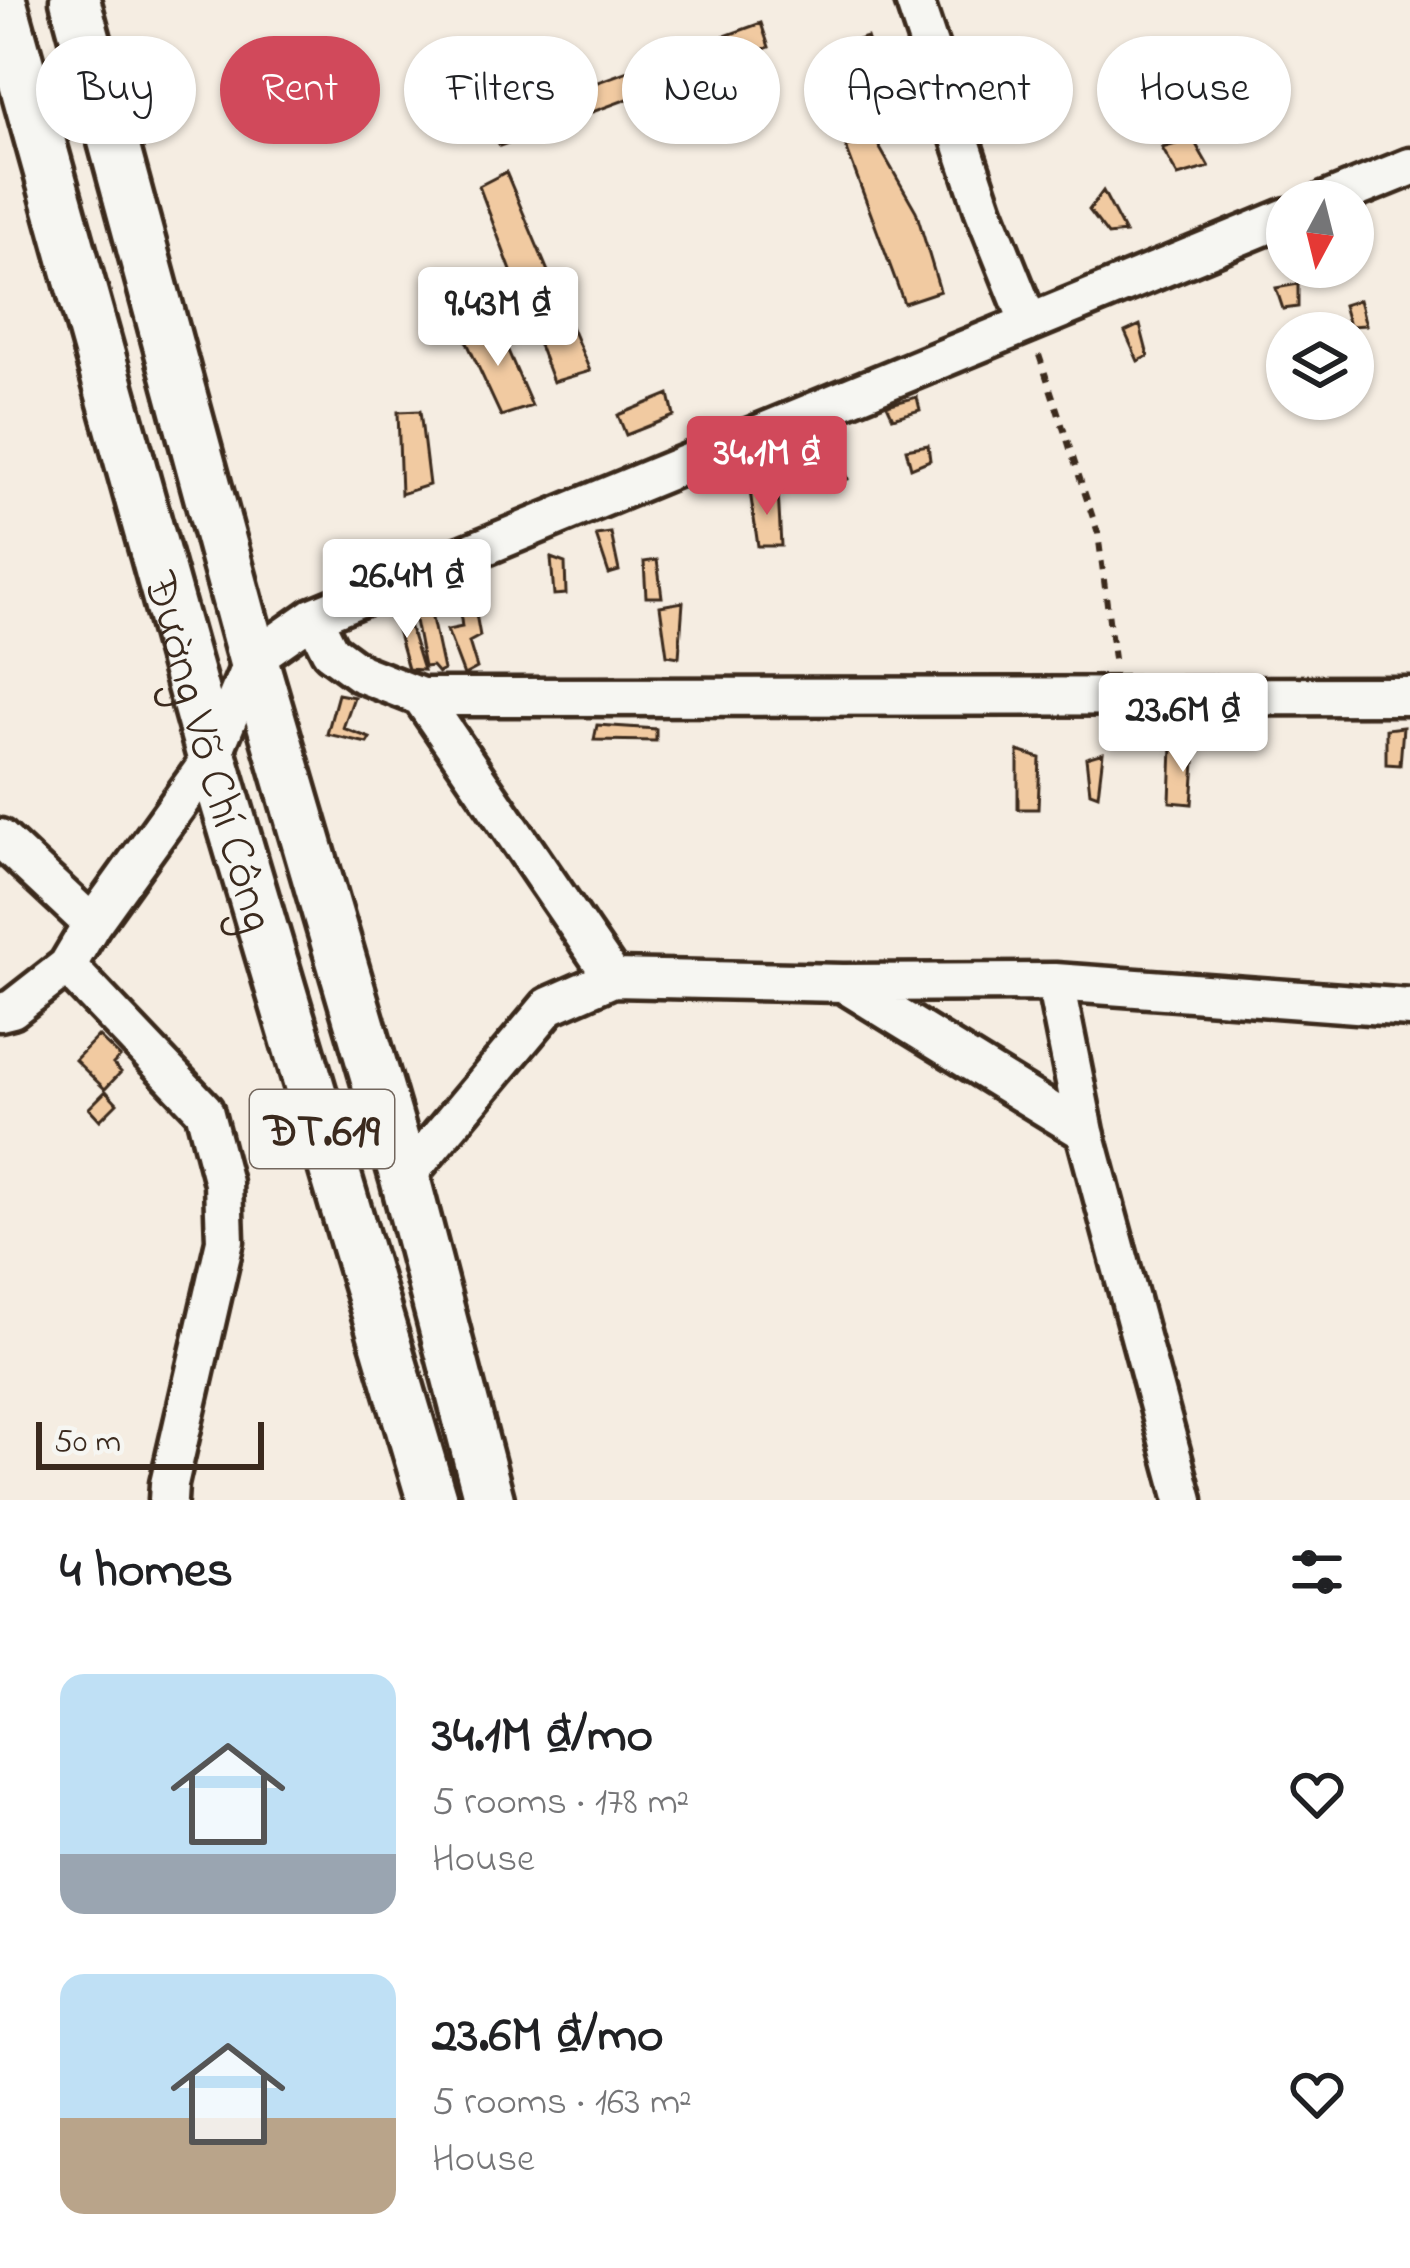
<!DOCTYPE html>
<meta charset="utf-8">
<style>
:root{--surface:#fff;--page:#f6f6f6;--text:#202124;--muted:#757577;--accent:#d1495b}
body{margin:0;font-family:"Indie Flower",sans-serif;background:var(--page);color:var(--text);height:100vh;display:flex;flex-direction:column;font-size:45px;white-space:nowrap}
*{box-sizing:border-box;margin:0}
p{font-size:39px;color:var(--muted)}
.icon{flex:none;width:66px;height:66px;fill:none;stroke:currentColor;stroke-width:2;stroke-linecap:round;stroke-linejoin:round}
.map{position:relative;height:1500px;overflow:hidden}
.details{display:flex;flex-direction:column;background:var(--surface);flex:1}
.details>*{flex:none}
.top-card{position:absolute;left:36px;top:36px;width:1338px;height:108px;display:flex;gap:24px}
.needle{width:78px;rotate:187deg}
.fabs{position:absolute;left:1266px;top:180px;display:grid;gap:24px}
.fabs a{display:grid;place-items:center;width:108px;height:108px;border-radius:50%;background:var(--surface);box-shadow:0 3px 9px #0004;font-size:60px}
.scale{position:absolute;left:36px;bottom:30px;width:228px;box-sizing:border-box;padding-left:12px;border:6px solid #3b2a1e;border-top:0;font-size:33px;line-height:42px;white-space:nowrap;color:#3b2a1e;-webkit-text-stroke:9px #f6f6f2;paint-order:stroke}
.price{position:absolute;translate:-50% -102px;padding:0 27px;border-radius:12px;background:#fff;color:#222;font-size:39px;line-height:78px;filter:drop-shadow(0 3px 6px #0008)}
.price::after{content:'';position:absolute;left:50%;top:72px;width:36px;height:27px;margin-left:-18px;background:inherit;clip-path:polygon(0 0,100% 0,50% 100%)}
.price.current{background:var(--accent);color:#fff}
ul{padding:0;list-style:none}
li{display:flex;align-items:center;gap:36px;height:300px;padding:0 60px}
li span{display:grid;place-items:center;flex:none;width:336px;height:240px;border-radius:24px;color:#555}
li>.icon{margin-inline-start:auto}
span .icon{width:144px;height:144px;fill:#fffc;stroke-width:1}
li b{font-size:51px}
h2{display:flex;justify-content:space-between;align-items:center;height:144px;padding:0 60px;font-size:51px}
.tag{padding:0 42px;border-radius:54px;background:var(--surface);box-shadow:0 3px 9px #0004;font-size:42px;line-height:108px}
.tag.current{background:var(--accent);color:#fff}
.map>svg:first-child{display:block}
.building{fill:#f1caa1;stroke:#3b2a1e;stroke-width:3}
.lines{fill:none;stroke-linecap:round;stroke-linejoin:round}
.minor-casing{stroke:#3b2a1e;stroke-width:45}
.major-casing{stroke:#3b2a1e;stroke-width:57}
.path{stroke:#3b2a1e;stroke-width:6;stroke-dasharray:9 9;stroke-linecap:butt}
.minor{stroke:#f6f6f2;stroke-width:36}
.major{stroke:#f6f6f2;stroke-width:48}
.labels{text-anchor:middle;stroke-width:9;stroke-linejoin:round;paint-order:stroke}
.shield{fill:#f6f6f2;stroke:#73675e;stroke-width:3}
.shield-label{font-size:45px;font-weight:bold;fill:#3b2a1e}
.street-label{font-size:48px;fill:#3b2a1e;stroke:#f6f6f2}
</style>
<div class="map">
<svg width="1410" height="1500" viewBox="0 0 1410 1500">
<rect width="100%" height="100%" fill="#f5ede2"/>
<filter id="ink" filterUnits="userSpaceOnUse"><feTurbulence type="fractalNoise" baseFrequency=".00833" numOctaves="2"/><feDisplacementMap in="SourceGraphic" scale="24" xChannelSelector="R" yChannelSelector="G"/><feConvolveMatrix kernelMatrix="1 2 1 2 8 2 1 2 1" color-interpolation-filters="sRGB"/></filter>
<g filter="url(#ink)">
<path class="building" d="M 761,23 L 769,47 L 500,146 L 487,122 Z
M 867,37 L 894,120 L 860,129 L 831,48 Z
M 873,136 L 916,211 L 940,291 L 904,303 L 846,147 Z
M 1193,139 L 1209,167 L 1178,176 L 1162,148 Z
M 506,172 L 590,371 L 553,382 L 479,186 Z
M 1103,191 L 1125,233 L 1108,235 L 1089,210 Z
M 1298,284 L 1298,307 L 1283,309 L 1276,288 Z
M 1359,300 L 1366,325 L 1349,326 L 1343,305 Z
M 496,323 L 532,406 L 501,416 L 463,334 Z
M 1140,325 L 1148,356 L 1138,361 L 1125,332 Z
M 669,394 L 674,416 L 626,435 L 618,415 Z
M 917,397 L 920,410 L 893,418 L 887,405 Z
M 420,411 L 429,485 L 401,494 L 398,412 Z
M 837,444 L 848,479 L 827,485 L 822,447 Z
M 928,445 L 930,460 L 911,468 L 906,449 Z
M 750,491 L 778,491 L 781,546 L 758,546 Z
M 611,533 L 619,571 L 609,574 L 596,535 Z
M 551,558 L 565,563 L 566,594 L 554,595 Z
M 657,560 L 662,597 L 646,597 L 644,562 Z
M 472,592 L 480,636 L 469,642 L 477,668 L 464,675 L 447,630 L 462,627 L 458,596 Z
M 683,602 L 679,657 L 667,655 L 660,606 Z
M 399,609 L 406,615 L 423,670 L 408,669 L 392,612 Z
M 430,609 L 443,670 L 438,673 L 432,666 L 424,667 L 413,610 Z
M 338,694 L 354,697 L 343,728 L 370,738 L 367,743 L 327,734 Z
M 597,725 L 656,729 L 656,741 L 594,740 Z
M 1403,727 L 1400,765 L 1386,764 L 1386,729 Z
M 1172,746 L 1196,748 L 1192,804 L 1170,802 Z
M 1018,751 L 1040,758 L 1038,809 L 1018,809 Z
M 1103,753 L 1098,795 L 1090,792 L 1086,758 Z
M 98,1036 L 120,1057 L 113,1064 L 121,1072 L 105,1089 L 75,1060 Z
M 106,1091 L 117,1103 L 100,1120 L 89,1108 Z"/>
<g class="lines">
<g class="minor-casing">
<path id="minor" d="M 914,0 L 984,211 L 1029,323
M 1326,201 L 1410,167
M 313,617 L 330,651 L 360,673 L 421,697 L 1410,696
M 421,697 L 613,978
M 0,838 L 92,924
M 67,966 L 204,1110 L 223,1183 L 225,1241 L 169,1484 L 168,1500
M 1055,982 L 1085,1132 L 1184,1500
M 846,985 L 1085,1132
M 0,1012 L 12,1009 L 67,966 L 92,924 L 212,757 L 253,659 L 313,617 L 1287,217
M 405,1178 L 549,1006 L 613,978 L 843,983 L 1055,982 L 1410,1008"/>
</g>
<g class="major-casing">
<g id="major">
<path id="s1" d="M 1,0 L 212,757 L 432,1500"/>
<path d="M 75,0 L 253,659 L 405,1178 L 489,1500"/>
</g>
</g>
<path class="path" d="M 1039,355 L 1098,533 L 1115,667"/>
<use href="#minor" class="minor"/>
<use href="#major" class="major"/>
</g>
</g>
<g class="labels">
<rect class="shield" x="250" y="1090" width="144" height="78" rx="9"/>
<g class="shield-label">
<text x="322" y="1145">ĐT.619</text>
</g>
<g class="street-label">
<text dy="17" stroke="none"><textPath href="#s1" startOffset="780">Đường Võ Chí Công</textPath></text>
</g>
</g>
</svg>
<div class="fabs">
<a><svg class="needle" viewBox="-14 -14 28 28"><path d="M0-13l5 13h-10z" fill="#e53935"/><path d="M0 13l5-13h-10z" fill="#757577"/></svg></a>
<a><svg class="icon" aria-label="layers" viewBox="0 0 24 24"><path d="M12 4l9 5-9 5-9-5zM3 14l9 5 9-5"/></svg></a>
</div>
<div class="scale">50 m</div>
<b class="price" style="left:498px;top:369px">9.43M ₫</b>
<b class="price current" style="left:767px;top:518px">34.1M ₫</b>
<b class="price" style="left:407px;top:641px">26.4M ₫</b>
<b class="price" style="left:1183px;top:775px">23.6M ₫</b>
<div class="top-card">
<a class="tag">Buy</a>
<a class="tag current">Rent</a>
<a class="tag">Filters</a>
<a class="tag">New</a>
<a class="tag">Apartment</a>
<a class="tag">House</a>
</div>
</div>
<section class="details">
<h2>4 homes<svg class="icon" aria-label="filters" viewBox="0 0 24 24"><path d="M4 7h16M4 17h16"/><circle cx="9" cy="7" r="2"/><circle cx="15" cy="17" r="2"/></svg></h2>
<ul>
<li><span style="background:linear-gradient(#bfe0f5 75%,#9aa5b1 0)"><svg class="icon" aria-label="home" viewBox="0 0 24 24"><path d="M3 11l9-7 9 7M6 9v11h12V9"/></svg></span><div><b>34.1M ₫/mo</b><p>5 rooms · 178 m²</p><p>House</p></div><svg class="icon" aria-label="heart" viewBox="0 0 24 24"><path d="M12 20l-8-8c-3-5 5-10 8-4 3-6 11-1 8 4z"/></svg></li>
<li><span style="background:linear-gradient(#bfe0f5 60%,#b9a48a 0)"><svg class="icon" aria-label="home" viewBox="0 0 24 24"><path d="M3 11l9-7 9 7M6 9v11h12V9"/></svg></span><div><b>23.6M ₫/mo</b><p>5 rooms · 163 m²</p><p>House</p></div><svg class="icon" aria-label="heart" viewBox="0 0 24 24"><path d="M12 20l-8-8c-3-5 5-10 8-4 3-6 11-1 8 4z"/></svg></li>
</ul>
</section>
